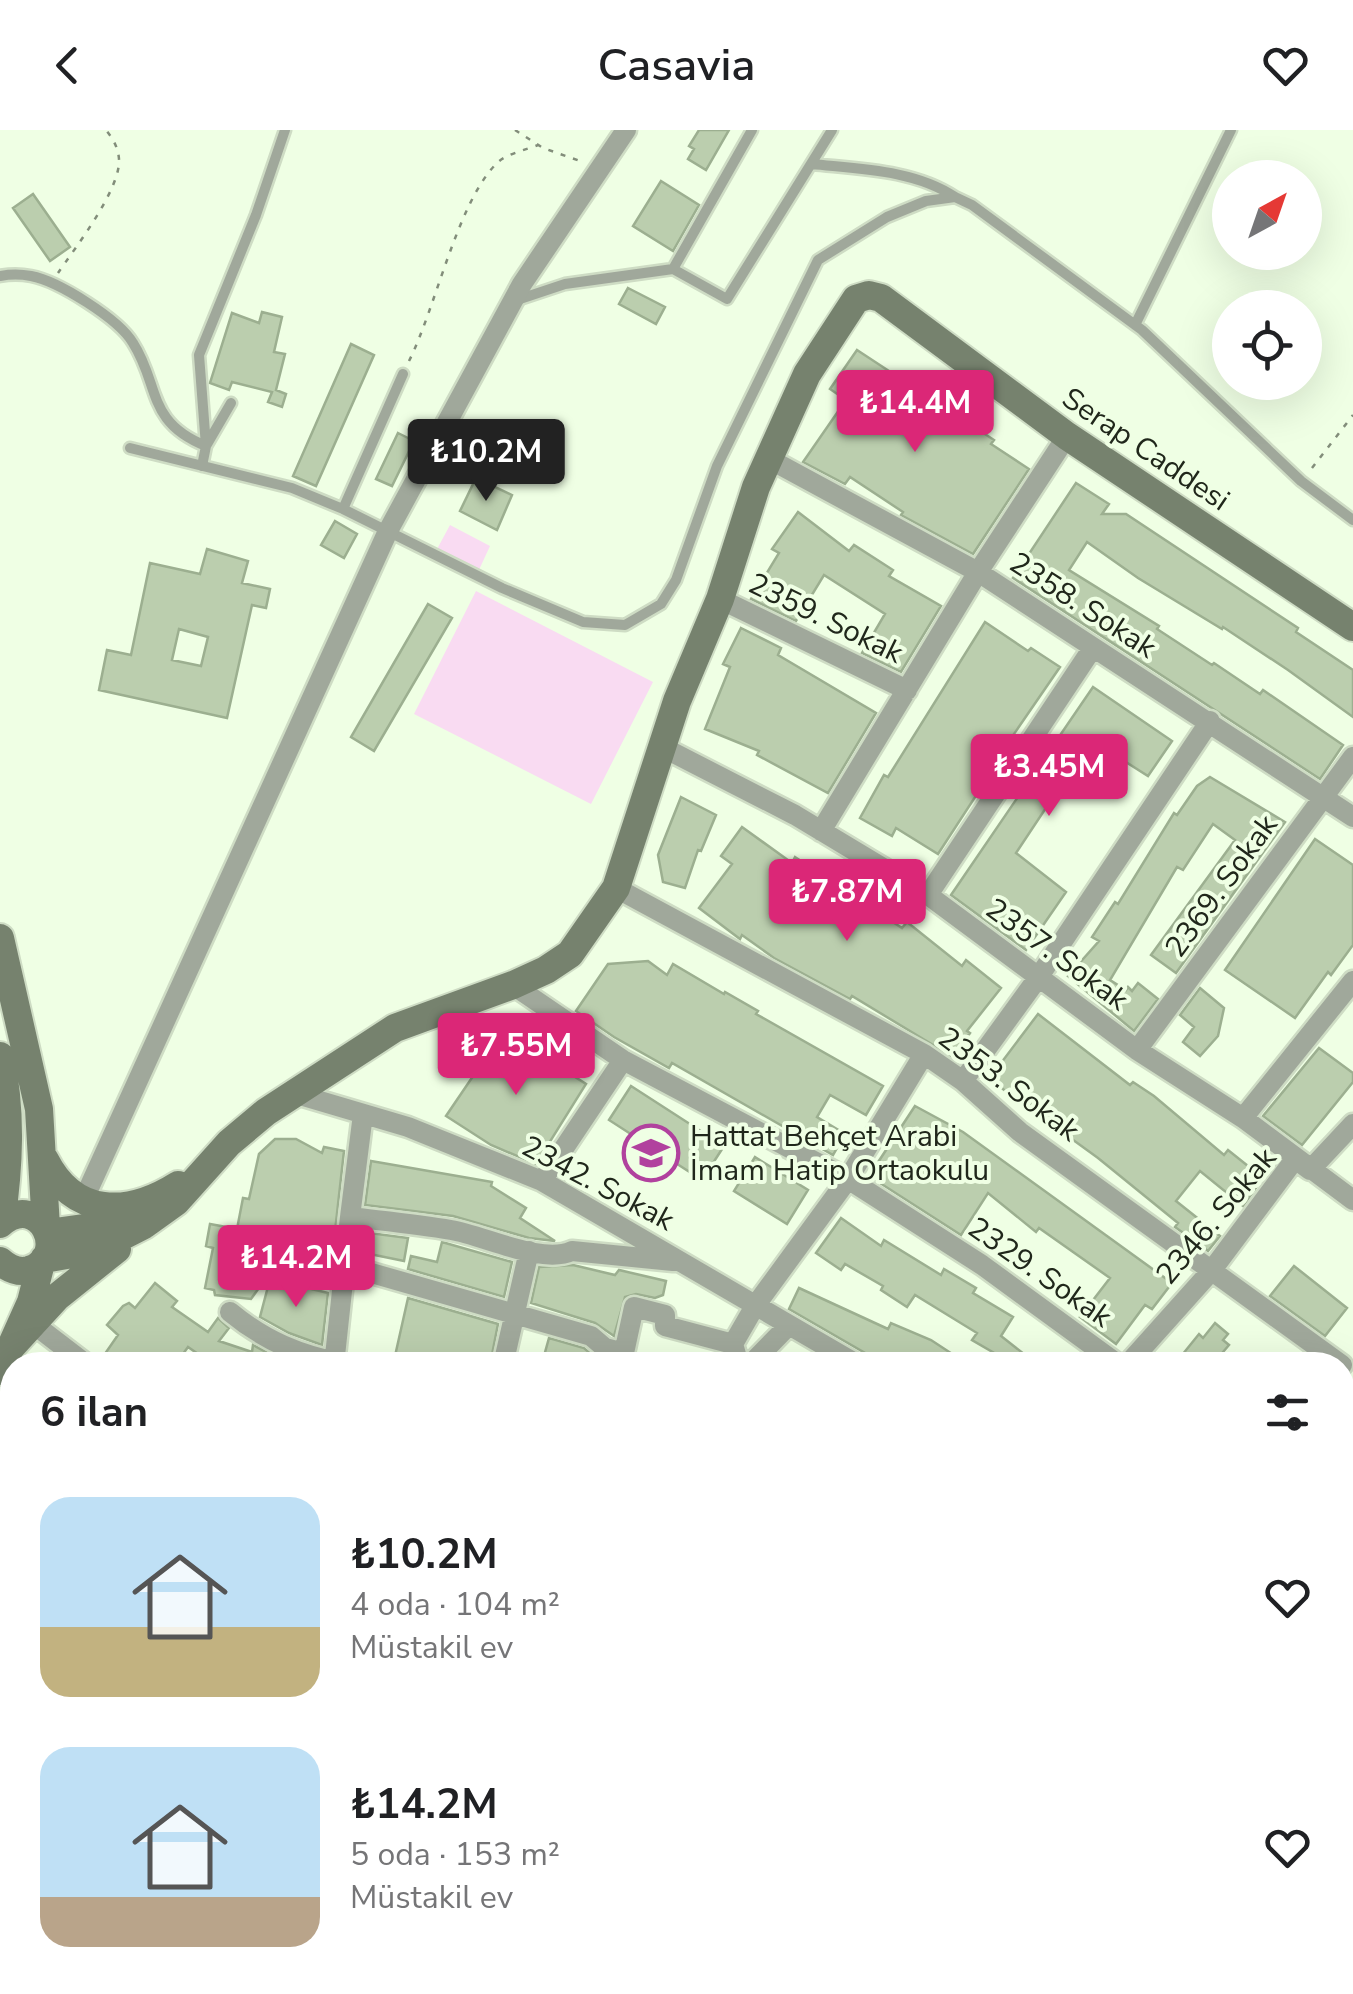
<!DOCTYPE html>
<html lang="tr">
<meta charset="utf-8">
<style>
:root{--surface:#fff;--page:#f2f2f2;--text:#202124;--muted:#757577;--accent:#db2777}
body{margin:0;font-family:"Nunito Sans",sans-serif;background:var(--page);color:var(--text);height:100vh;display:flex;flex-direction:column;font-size:38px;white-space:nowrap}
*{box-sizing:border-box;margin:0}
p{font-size:32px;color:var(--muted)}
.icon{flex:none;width:55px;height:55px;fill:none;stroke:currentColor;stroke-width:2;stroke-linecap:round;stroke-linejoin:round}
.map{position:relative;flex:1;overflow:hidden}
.details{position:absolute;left:0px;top:1222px;width:1355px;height:642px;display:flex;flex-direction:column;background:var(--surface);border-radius:40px 40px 0 0;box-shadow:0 10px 40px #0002}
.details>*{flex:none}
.needle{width:65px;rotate:40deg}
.controls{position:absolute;left:1212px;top:30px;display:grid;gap:20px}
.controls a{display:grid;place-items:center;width:110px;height:110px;border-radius:50%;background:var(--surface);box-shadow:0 10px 40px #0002;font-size:50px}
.price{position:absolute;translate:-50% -85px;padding:0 22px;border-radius:10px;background:var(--accent);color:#fff;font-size:32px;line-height:65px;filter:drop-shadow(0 2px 5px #0008)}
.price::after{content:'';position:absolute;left:50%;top:60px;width:30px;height:22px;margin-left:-15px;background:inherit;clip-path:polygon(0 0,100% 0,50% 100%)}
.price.active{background:#222;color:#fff}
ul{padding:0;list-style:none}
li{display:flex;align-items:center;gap:30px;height:250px;padding:0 40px}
li span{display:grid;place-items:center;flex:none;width:280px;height:200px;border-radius:30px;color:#555}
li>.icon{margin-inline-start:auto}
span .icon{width:120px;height:120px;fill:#fffc;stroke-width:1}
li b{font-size:42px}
h2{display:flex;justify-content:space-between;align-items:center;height:120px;padding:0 40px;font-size:42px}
header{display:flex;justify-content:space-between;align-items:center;height:130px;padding:0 40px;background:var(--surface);font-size:45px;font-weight:600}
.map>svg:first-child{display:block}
.green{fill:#f9dbf2}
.building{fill:#bbceae;stroke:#9caf90;stroke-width:2.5;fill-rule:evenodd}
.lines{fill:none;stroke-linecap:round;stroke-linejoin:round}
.highway-tunnel{stroke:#c6d4bc;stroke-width:30;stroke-dasharray:30 15;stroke-linecap:butt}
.lane-casing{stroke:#cedcc4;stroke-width:15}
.street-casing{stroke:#cedcc4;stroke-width:25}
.secondary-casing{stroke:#cedcc4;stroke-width:32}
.highway-casing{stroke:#cedcc4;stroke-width:35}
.path{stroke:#828d7a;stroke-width:2.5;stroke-dasharray:5 8;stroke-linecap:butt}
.lane{stroke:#a0a89b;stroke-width:10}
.street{stroke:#a0a89b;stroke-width:20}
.secondary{stroke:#76826e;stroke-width:28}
.highway{stroke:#3f4f34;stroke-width:30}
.labels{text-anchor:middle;stroke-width:8;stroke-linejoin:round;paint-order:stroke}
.street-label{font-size:30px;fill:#20271b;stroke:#efffe4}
.poi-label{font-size:30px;fill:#20271b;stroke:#efffe4;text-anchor:start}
</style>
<header><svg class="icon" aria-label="back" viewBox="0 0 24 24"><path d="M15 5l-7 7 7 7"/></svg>Casavia<svg class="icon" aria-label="heart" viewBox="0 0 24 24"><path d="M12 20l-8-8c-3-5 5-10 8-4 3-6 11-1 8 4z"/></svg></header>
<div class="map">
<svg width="1353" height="1864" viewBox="0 0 1353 1864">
<rect width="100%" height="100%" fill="#efffe4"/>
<path class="green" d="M 450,395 L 490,416 L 478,442 L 436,421 Z
M 476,461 L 653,552 L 591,674 L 414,584 Z"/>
<path class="building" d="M 699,0 L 729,0 L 706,40 L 688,29 L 694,19 L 689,16 Z
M 661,51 L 699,75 L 673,121 L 633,96 Z
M 33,64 L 70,117 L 50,131 L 13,78 Z
M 628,158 L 665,177 L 656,194 L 619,174 Z
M 262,182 L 282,187 L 274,222 L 285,224 L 276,260 L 286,264 L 282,277 L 268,272 L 272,262 L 232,252 L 229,260 L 210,253 L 232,183 L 259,193 Z
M 351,214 L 374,225 L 316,356 L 293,346 Z
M 857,220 L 994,310 L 991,314 L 1029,339 L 973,424 L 901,385 L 903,382 L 850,347 L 845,354 L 803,332 L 846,270 L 830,259 Z
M 398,303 L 414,311 L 392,356 L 376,349 Z
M 476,348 L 512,365 L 497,400 L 460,381 Z
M 1076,353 L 1109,374 L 1102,384 L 1126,384 L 1298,498 L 1296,502 L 1353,540 L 1353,587 L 1288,540 L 1223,497 L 1222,499 L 1138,448 L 1087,412 L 1069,440 L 1159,496 L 1157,499 L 1212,535 L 1214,533 L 1260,564 L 1263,560 L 1343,615 L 1320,649 L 1013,448 Z
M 798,382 L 849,421 L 854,415 L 893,440 L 889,446 L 941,476 L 901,542 L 862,523 L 885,484 L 824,445 L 796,491 L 751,469 L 779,423 L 772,419 Z
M 335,391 L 357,404 L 344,428 L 321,415 Z
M 207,419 L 248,431 L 242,453 L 270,459 L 266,478 L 252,475 L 227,588 L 99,560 L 107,520 L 131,525 L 150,433 L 200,444 ZM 179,499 L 208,507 L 201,536 L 172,530 Z
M 428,474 L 452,488 L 374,621 L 351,607 Z
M 985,492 L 1028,521 L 1031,518 L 1060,537 L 992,636 L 994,638 L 938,724 L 896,698 L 892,706 L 860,688 L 884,645 L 888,647 Z
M 741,498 L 781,518 L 778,525 L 876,583 L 828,663 L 757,625 L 759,621 L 705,599 L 730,537 L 723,534 Z
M 1093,557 L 1172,611 L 1148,646 L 1091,610 L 1016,723 L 1066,762 L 1026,820 L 951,765 Z
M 1210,647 L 1285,692 L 1176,843 L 1151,825 L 1235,710 L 1213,694 L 1183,740 L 1177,737 L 1110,850 L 1126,860 L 1128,857 L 1132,861 L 1138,853 L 1158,869 L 1134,901 L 1068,846 L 1099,811 L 1092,807 L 1115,772 L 1118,774 L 1174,683 L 1177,685 L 1197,656 Z
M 681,667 L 716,685 L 701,721 L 698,720 L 685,758 L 663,752 L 658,725 Z
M 742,697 L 792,733 L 795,727 L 902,798 L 907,792 L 962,836 L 966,830 L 1001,858 L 967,901 L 970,903 L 953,927 L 852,866 L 850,869 L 774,828 L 742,805 L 740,809 L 699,778 L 732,734 L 721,726 Z
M 1315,709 L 1353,735 L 1353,815 L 1331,845 L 1328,842 L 1295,888 L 1225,840 Z
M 648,831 L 667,845 L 673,834 L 724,864 L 725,862 L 758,881 L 756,884 L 883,956 L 866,985 L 830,965 L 817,987 L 845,1004 L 833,1025 L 672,933 L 669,938 L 614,907 L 576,881 L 608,834 Z
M 1200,858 L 1224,878 L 1218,906 L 1200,926 L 1183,912 L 1194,897 L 1180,885 Z
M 1038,884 L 1130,955 L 1133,952 L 1154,966 L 1224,1025 L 1228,1020 L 1263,1048 L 1243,1076 L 1200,1041 L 1176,1071 L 1220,1106 L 1208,1121 L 1175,1097 L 1178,1093 L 1098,1028 L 989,949 Z
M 498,901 L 503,901 L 586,954 L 536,1034 L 491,1015 L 446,986 L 482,933 L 474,927 Z
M 1319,918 L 1353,943 L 1353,952 L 1302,1015 L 1263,986 Z
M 631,956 L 724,1016 L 702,1050 L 609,990 Z
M 915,976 L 963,1002 L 1172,1153 L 1152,1179 L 1145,1175 L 1116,1214 L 1080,1187 L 1110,1148 L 1039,1098 L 1036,1102 L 988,1063 L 961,1105 L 869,1046 Z
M 275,1009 L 296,1009 L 322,1023 L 324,1017 L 344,1021 L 331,1137 L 242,1122 L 238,1141 L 266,1148 L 251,1169 L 215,1165 L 214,1160 L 205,1158 L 213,1118 L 206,1116 L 210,1094 L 237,1099 L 243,1068 L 249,1069 L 259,1024 Z
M 755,1027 L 808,1060 L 787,1094 L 734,1061 Z
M 371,1031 L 492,1052 L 491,1056 L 526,1078 L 520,1088 L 555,1111 L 529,1108 L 453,1086 L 365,1075 Z
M 841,1088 L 881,1116 L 884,1110 L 941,1145 L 944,1139 L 976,1158 L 973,1163 L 1013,1187 L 1001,1206 L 1038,1235 L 1015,1235 L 972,1210 L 977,1203 L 915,1165 L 907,1177 L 881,1160 L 883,1156 L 845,1134 L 841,1140 L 816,1123 Z
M 362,1102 L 408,1108 L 404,1131 L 360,1122 Z
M 442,1112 L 512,1132 L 504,1167 L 408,1139 L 411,1126 L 437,1132 Z
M 573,1135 L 615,1145 L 619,1140 L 666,1151 L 663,1165 L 655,1168 L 636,1164 L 625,1167 L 614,1206 L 595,1193 L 531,1173 L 539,1137 Z
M 1294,1136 L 1347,1178 L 1325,1206 L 1270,1166 Z
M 270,1149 L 328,1163 L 322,1215 L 289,1203 L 260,1187 Z
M 155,1153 L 177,1171 L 172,1177 L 208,1202 L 218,1188 L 229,1198 L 219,1211 L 252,1222 L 253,1215 L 275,1227 L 273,1230 L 281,1235 L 206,1235 L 208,1231 L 188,1217 L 175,1235 L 101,1235 L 100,1231 L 118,1205 L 107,1195 L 123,1176 L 129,1173 L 135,1178 Z
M 799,1158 L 888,1199 L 891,1193 L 931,1210 L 969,1235 L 880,1235 L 871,1231 L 865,1223 L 789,1179 Z
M 408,1168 L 498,1194 L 490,1235 L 393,1235 Z
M 1215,1193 L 1228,1204 L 1223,1210 L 1229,1215 L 1212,1235 L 1174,1235 L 1199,1204 L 1203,1208 Z
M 549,1208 L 584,1218 L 592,1225 L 591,1235 L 576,1235 L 544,1226 Z"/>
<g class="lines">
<path class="highway-tunnel" d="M 0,1801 L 12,1804
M 0,1825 L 12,1827"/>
<g class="lane-casing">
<path id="lane" d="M 812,34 C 860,39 915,40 955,67
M 673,139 L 727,169 L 832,0
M 0,146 C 10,144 21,144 31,146 C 58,151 119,189 133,213 C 160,255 146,292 206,316 L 199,225 L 256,85 L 285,0
M 514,171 L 565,154 L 673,139 L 752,0
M 1135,195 L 1231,0
M 130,318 L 292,358 L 343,379 L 502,458 L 583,492 L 625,495 L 661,474 L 676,450 L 717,336 L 818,130 L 887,87 L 926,71 L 955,67 L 972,75 L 1142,200 L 1301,351 L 1353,390
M 202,336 L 206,316 L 231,273
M 343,379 L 403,244"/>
</g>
<g class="street-casing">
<path id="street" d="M 771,330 L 978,442 L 1353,687
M 720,469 L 907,560
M 662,617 L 795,685 L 928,765 L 1137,920 L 1243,988 L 1353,1070
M 821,701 L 978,442 L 1067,306
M 616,758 L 924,924 L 963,951 L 1020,1002 L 1342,1235
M 928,765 L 1092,519
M 513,855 L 623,930 L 848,1049 L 982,1135 L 1119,1235
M 1137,920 L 1353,627
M 963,951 L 1040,845 L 1210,591
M 293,963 L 408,997 L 542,1051 L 858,1235
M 1243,988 L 1353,851
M 542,1051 L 623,930
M 83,1071 L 388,401 L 522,154 L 626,0
M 350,1087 L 363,984
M 347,1136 L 591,1206 L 605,1218 L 624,1223 L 634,1177 L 665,1185 L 665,1196 L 733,1214 L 739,1235
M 230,1182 C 265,1211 299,1225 344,1234
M 31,1192 L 87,1235
M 733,1214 L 755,1176 L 848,1049 L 924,924
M 334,1235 L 350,1087 C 383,1091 417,1094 451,1100 C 483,1105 542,1135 572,1121 L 673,1131
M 503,1235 L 529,1121
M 750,1235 L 789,1195
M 1127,1235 L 1212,1140 L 1295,1029 L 1310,1040 L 1353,994
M 1342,1417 L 1353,1423
M 0,1499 L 12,1507
M 0,1572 L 12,1574
M 1342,1583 L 1353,1593
M 0,1743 L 12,1718
M 782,1852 L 817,1864
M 639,1864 L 643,1852"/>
</g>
<g class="secondary-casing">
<path id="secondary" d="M 0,808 L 39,979 L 46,1097
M 0,926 C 12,983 9,1036 1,1093
M 45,1030 C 74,1087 127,1087 178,1055
M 0,1094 C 40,1059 72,1127 29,1140 C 18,1143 9,1139 0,1131
M 48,1103 L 133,1091
M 44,1129 L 95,1120 L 144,1095 L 176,1072 L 229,1013 L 266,982 L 395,898 L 513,855 L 546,840 L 570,824 L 616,758 L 677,571 L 720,469 L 756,357 L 807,244 L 856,169 L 869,165 L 881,168 L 1067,306 L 1353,497
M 12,1216 L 57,1167 L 117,1119
M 0,1241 L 31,1172 L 41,1133
M 1342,1781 L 1353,1770
M 1259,1864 L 1270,1852"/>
</g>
<g class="highway-casing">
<path id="highway" d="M 5,1773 L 12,1774
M 0,1850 L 70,1864
M 150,1852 L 213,1864
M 252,1852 L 297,1864
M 359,1852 L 404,1864"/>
</g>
<path class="path" d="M 515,0 L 543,18 L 580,31
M 58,143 C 75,118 121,59 119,29 C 118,17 113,9 106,0
M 409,231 C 436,177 457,74 496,34 C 505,24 526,20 538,15
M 1312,338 L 1353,285"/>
<use href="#lane" class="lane"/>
<use href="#street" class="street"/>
<use href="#secondary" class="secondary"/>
<use href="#highway" class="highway"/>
</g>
<defs>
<g id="school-ring" transform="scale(2.875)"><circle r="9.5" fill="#efffe4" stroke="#b1419e" stroke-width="1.5"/><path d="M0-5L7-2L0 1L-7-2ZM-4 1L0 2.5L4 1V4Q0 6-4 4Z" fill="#b1419e"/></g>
</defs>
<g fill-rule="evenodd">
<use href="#school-ring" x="651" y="1023"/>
</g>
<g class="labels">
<g class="street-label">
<text transform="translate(1146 319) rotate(34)" y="10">Serap Caddesi</text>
<text transform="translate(1083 475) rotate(33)" y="10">2358. Sokak</text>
<text transform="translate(826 488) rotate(26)" y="10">2359. Sokak</text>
<text transform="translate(1221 756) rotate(-54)" y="10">2369. Sokak</text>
<text transform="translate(1057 824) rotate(36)" y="10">2357. Sokak</text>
<text transform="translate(1009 954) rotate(37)" y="10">2353. Sokak</text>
<text transform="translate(598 1053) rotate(28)" y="10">2342. Sokak</text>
<text transform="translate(1216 1086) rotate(-50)" y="10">2346. Sokak</text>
<text transform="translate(1040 1142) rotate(35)" y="10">2329. Sokak</text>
</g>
<g class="poi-label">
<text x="690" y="1016">Hattat Behçet Arabi<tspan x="690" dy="34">İmam Hatip Ortaokulu</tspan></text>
</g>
</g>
</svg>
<div class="controls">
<a><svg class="needle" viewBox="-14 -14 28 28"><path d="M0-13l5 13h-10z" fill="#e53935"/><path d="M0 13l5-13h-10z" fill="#757577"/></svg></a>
<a><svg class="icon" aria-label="locate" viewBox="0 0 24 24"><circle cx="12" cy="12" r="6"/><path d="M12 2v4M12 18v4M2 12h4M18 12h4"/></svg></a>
</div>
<b class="price" style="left:915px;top:325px">₺14.4M</b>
<b class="price active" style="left:486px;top:374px">₺10.2M</b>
<b class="price" style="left:1049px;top:689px">₺3.45M</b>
<b class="price" style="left:847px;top:814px">₺7.87M</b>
<b class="price" style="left:516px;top:968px">₺7.55M</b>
<b class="price" style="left:296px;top:1180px">₺14.2M</b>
<section class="details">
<h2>6 ilan<svg class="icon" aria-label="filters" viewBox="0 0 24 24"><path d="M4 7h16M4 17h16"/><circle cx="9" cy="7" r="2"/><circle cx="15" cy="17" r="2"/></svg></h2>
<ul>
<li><span style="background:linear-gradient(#bfe0f5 65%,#c2b280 0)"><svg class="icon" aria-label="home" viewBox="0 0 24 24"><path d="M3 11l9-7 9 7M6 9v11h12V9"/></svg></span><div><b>₺10.2M</b><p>4 oda · 104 m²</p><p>Müstakil ev</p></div><svg class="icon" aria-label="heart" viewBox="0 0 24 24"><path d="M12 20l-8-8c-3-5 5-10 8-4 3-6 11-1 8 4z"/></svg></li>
<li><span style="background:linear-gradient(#bfe0f5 75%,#b9a48a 0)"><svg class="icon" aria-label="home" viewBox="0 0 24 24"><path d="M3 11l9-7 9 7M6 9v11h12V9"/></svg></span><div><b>₺14.2M</b><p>5 oda · 153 m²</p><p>Müstakil ev</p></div><svg class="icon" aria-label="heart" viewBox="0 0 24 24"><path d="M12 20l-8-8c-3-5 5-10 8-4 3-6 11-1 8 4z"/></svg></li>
</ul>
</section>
</div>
